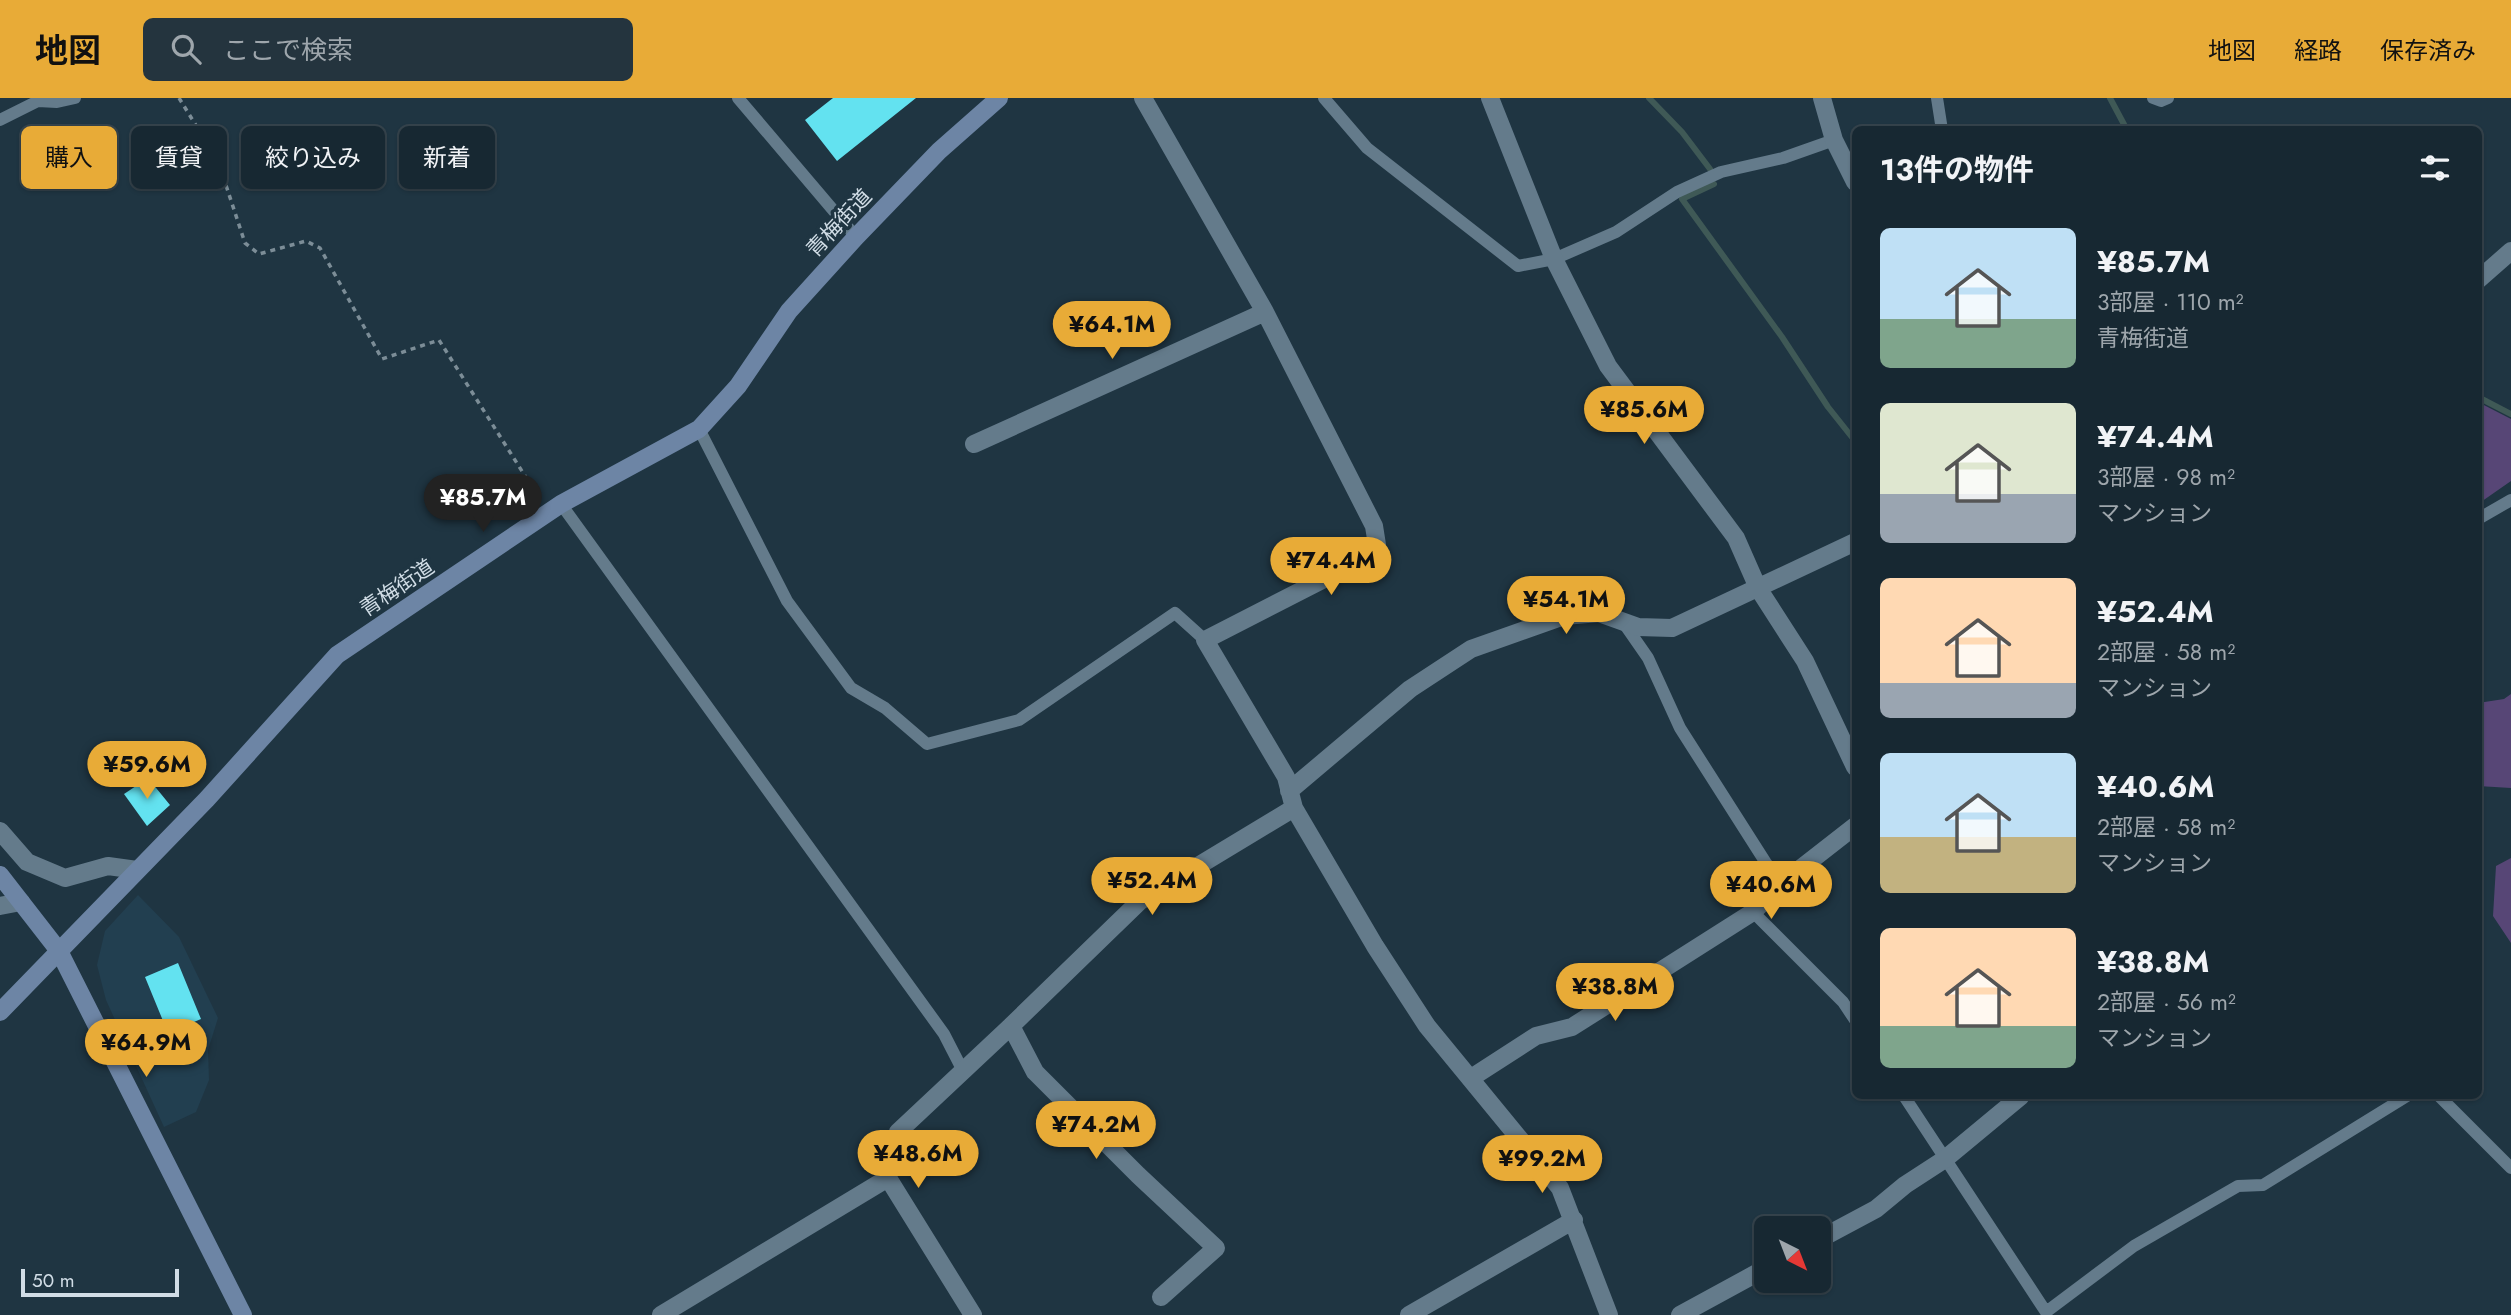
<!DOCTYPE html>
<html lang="ja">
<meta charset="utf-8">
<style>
:root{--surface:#172832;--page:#24343e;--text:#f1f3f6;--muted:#9ea6ac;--line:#36444d;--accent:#e8ab37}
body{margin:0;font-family:Jost,"Noto Sans JP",sans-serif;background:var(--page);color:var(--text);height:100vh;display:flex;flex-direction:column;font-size:26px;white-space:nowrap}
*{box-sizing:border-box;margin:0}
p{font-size:23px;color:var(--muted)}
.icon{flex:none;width:38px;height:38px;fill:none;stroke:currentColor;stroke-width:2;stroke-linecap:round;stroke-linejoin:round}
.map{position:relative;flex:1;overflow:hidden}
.sheet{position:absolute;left:1852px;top:28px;width:630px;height:973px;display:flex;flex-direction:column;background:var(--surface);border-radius:10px;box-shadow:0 2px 5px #0004,0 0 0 2px var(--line)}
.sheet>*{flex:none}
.hud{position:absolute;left:21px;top:28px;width:665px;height:63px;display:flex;gap:14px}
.needle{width:46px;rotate:138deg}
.buttons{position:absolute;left:1754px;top:1118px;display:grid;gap:14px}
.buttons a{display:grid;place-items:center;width:77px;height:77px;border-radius:10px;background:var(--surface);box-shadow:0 2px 5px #0004,0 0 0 2px var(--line);font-size:35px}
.scale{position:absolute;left:21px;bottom:18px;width:158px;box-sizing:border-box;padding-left:7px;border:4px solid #d1dde6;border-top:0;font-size:19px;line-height:24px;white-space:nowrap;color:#d1dde6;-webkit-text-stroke:5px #1f3542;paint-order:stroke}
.price{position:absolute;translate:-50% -60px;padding:0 16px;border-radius:24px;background:var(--accent);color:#111;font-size:23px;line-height:46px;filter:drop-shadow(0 2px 4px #0008)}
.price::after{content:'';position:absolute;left:50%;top:42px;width:21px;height:16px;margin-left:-10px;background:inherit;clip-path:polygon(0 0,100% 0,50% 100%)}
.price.active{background:#222;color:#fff}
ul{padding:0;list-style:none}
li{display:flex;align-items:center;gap:21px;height:175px;padding:0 28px}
li span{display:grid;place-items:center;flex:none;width:196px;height:140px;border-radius:10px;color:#555}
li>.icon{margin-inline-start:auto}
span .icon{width:84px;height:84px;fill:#fffc;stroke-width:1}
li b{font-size:30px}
h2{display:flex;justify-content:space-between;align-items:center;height:84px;padding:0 28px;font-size:30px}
.tag{padding:0 24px;border-radius:10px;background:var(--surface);box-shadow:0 2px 5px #0004,0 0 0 2px var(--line);font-size:24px;line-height:63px}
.tag.active{background:var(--accent);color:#111}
header{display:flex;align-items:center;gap:42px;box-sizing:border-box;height:98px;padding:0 35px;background:var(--accent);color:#111}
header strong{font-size:33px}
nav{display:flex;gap:38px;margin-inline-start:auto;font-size:24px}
.search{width:490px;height:63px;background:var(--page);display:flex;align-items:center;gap:18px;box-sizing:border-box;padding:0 24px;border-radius:10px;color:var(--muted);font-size:26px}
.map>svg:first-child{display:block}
.built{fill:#223f50}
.green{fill:#574676}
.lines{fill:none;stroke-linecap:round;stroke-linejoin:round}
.stream{stroke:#3f5956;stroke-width:6}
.building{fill:#63e2f0}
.path{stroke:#7c8d97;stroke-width:3.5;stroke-dasharray:5 5;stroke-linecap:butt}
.lane{stroke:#647b8b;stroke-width:12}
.street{stroke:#647b8b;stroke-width:18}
.secondary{stroke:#6d85a5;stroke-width:18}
.labels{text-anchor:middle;stroke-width:7;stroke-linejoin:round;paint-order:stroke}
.street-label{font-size:21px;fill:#d1dde6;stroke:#1f3542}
</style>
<header>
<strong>地図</strong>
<div class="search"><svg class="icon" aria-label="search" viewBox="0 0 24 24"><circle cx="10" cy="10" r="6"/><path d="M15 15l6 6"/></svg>ここで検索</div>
<nav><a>地図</a><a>経路</a><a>保存済み</a></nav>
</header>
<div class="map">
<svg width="2511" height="1217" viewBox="0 0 2511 1217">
<rect width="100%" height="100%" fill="#1f3542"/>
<path class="built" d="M 138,797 L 179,839 L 218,920 L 208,952 L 209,982 L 196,1014 L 164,1029 L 106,902 L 97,867 L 105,833 Z"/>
<path class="green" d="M 2478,304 L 2511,321 L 2511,383 L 2478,406 Z
M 2511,596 L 2511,690 L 2478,688 L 2478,605 L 2504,601 Z
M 2511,760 L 2511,845 L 2493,818 L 2496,768 Z"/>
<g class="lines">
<path class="stream" d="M 1649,0 L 1682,34 L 1710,71
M 2110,0 L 2127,32
M 1714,86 L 1682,101 L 1782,239 L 1828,309 L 1855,343
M 2478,299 L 2511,316"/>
</g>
<path class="building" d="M 833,0 L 916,0 L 837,63 L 805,22 Z
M 148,680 L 170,707 L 147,728 L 124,696 Z
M 178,865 L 201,921 L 168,935 L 145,879 Z"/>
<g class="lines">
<path class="path" d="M 179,0 L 218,63 L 245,145 L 259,156 L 306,143 L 320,150 L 382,261 L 439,242 L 539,400"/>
<path class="lane" d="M 738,0 L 856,139
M 1324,0 L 1367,50 L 1518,168 L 1554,161 L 1616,134 L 1677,94 L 1721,74 L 1783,60 L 1834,42
M 1937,0 L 1942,32
M 2153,0 L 2161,3 L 2168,0
M 0,22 L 38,3 L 57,4 L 75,0
M 699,331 L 787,503 L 851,590 L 885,610 L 927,646 L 1019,622 L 1175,515 L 1205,542
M 561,406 L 944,936 L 963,973
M 2478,421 L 2511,402
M 1623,524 L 1648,560 L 1680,630 L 1766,765 L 1782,785
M 1753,814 L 1843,904 L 1855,922
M 1904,998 L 2046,1214 L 2134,1148 L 2238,1088 L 2263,1087 L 2407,998
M 2439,998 L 2511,1070"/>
<path class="street" d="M 1143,0 L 1265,214 L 1374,428 L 1377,447 L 1369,458 L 1205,542 L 1286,679 L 1294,710 L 1375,848 L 1427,928 L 1560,1090 L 1609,1217
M 1490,0 L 1554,161 L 1608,268 L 1736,440 L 1758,490 L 1805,563 L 1855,669
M 1822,0 L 1834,42 L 1855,84
M 2478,182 L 2511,153
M 974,346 L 1265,214
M 1289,693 L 1410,591 L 1471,551 L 1564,518 L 1599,515 L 1638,529 L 1672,530 L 1855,444
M 0,733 L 27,764 L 65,780 L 108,768 L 137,772
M 0,808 L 21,804
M 1011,928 L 1140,803 L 1294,710
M 1471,980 L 1536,938 L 1572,929 L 1753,814 L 1782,785 L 1855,728
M 1818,1142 L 1876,1111 L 1905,1087 L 1945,1061 L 2021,998
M 661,1217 L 888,1080
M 973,1217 L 888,1080 L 898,1034 L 1011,928 L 1035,974 L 1138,1077 L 1216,1150 L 1161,1199
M 1409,1217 L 1574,1122
M 1680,1217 L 1766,1170"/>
<path class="secondary" d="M 0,777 L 59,853 L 243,1217
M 0,914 L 207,701 L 337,557 L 561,406 L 699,331 L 738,288 L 789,213 L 856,139 L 939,53 L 999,0"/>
</g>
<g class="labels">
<g class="street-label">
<text transform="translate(839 125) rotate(-47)" y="7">青梅街道</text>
<text transform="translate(397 490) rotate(-34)" y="7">青梅街道</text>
</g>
</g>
</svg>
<div class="buttons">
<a><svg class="needle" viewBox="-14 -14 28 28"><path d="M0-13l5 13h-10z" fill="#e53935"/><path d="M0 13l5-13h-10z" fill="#9ea6ac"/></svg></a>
</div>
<div class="scale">50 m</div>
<b class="price" style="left:1112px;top:263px">¥64.1M</b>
<b class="price" style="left:1644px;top:348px">¥85.6M</b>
<b class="price active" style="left:483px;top:436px">¥85.7M</b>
<b class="price" style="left:1331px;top:499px">¥74.4M</b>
<b class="price" style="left:1566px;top:538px">¥54.1M</b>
<b class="price" style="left:147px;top:703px">¥59.6M</b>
<b class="price" style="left:1152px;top:819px">¥52.4M</b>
<b class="price" style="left:1771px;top:823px">¥40.6M</b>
<b class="price" style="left:1615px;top:925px">¥38.8M</b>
<b class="price" style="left:146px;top:981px">¥64.9M</b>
<b class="price" style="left:1096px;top:1063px">¥74.2M</b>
<b class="price" style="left:918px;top:1092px">¥48.6M</b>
<b class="price" style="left:1542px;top:1097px">¥99.2M</b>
<div class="hud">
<a class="tag active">購入</a>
<a class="tag">賃貸</a>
<a class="tag">絞り込み</a>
<a class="tag">新着</a>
</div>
<section class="sheet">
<h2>13件の物件<svg class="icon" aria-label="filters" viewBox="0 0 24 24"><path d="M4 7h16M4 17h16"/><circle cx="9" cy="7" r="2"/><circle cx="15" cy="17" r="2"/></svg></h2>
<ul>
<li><span style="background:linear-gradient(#bfe0f5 65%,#7fa58c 0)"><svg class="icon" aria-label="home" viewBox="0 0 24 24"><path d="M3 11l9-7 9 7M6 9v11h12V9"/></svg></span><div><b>¥85.7M</b><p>3部屋 · 110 m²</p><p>青梅街道</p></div></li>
<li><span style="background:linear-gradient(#dfe7d0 65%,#9aa5b1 0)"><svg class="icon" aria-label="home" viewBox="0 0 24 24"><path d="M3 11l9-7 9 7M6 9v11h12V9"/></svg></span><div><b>¥74.4M</b><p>3部屋 · 98 m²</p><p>マンション</p></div></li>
<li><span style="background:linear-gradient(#ffd9b3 75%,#9aa5b1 0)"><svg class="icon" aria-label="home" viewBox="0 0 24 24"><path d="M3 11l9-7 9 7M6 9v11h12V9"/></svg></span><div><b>¥52.4M</b><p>2部屋 · 58 m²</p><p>マンション</p></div></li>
<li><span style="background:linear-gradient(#bfe0f5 60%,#c2b280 0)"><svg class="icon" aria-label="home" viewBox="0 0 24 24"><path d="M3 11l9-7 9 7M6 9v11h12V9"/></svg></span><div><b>¥40.6M</b><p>2部屋 · 58 m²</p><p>マンション</p></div></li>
<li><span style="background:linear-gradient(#ffd9b3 70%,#7fa58c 0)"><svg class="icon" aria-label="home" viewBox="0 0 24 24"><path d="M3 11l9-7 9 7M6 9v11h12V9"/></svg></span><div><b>¥38.8M</b><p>2部屋 · 56 m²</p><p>マンション</p></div></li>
</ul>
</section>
</div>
